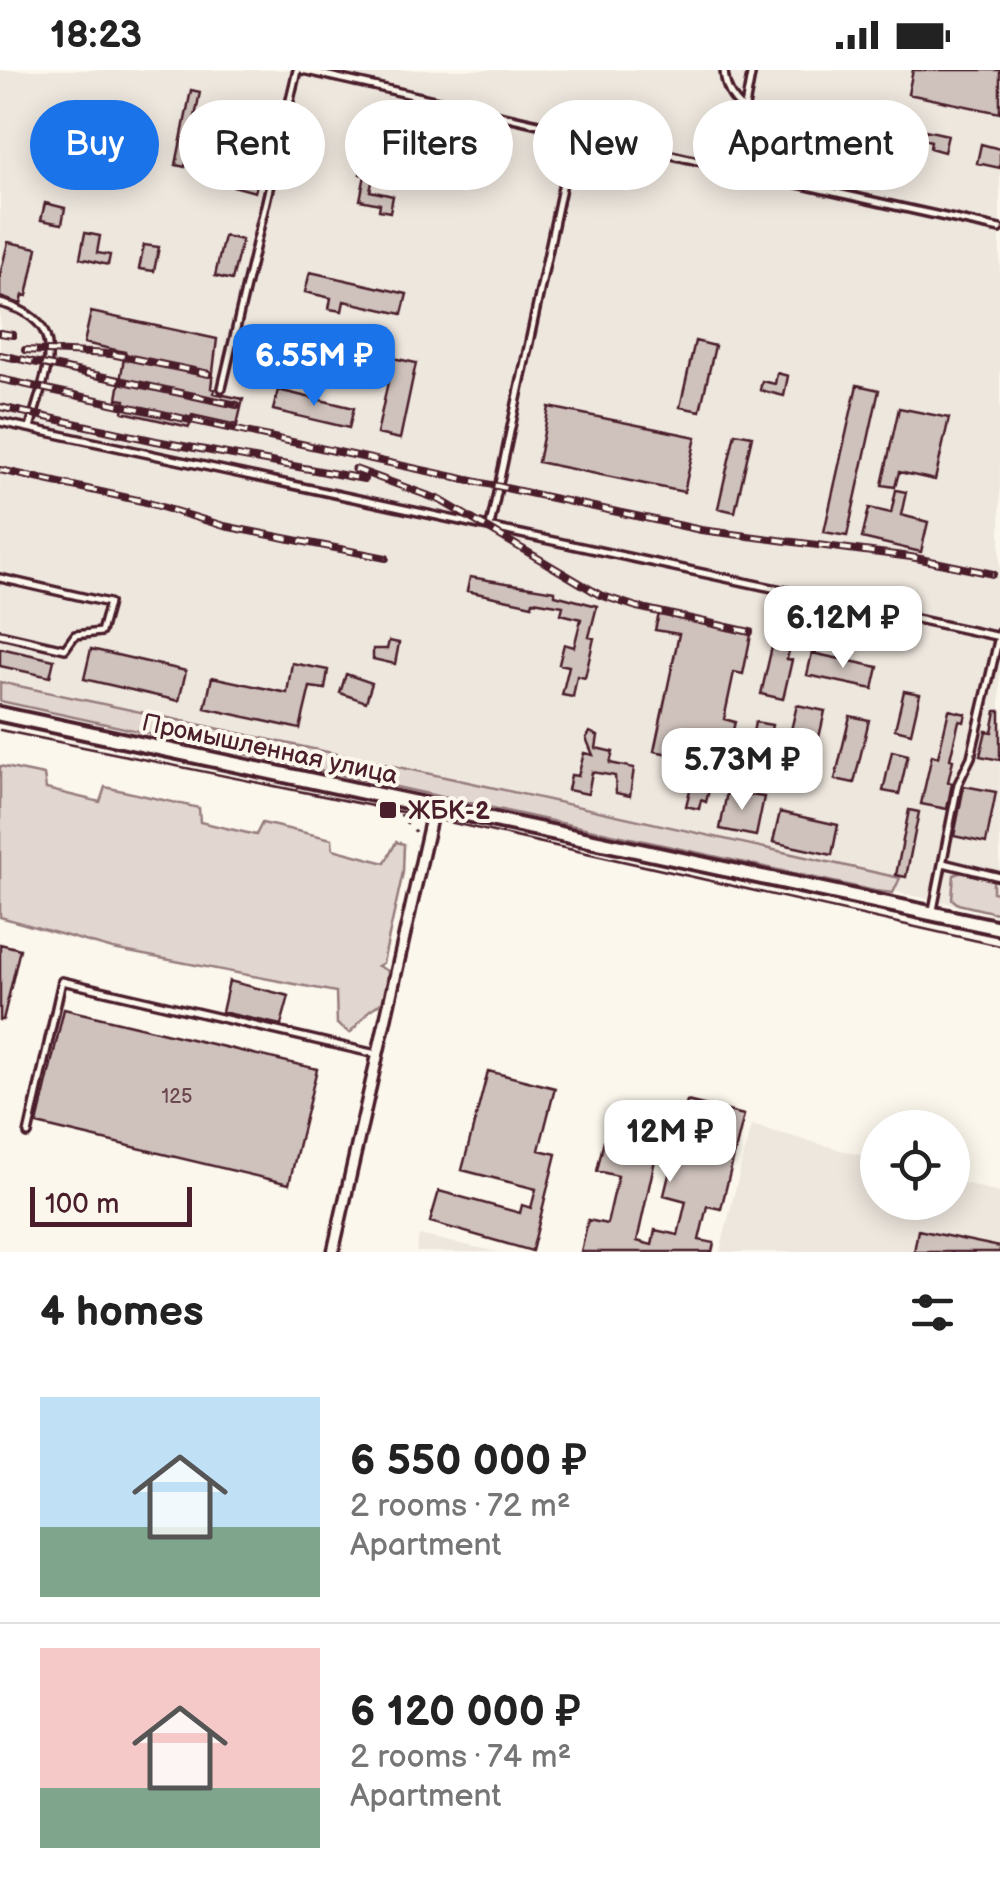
<!DOCTYPE html>
<meta charset="utf-8">
<style>
:root{--surface:#fff;--page:#f2f2f2;--text:#222;--muted:#767676;--line:#e0e0e0;--accent:#1a73e8}
body{margin:0;font-family:"Balsamiq Sans",sans-serif;background:var(--page);color:var(--text);height:100vh;display:flex;flex-direction:column;font-size:38px;white-space:nowrap}
*{box-sizing:border-box;margin:0}
p{font-size:32px;color:var(--muted)}
.icon{flex:none;width:55px;height:55px;fill:none;stroke:currentColor;stroke-width:2;stroke-linecap:round;stroke-linejoin:round}
.map{position:relative;height:1182px;overflow:hidden}
.details{display:flex;flex-direction:column;background:var(--surface);flex:1}
.details>*{flex:none}
.hud{position:absolute;left:30px;top:30px;width:940px;height:90px;display:flex;gap:20px}
.controls{position:absolute;left:860px;top:1040px;display:grid;gap:20px}
.controls a{display:grid;place-items:center;width:110px;height:110px;border-radius:50%;background:var(--surface);box-shadow:0 5px 25px #0003;font-size:50px}
.scale{position:absolute;left:30px;bottom:25px;width:162px;box-sizing:border-box;padding-left:10px;border:5px solid #4a1f2b;border-top:0;font-size:28px;line-height:35px;white-space:nowrap;color:#4a1f2b;-webkit-text-stroke:8px #fbf7ec;paint-order:stroke}
.price{position:absolute;translate:-50% -85px;padding:0 22px;border-radius:20px;background:#fff;color:#222;font-size:32px;line-height:65px;filter:drop-shadow(0 2px 5px #0008)}
.price::after{content:'';position:absolute;left:50%;top:60px;width:30px;height:22px;margin-left:-15px;background:inherit;clip-path:polygon(0 0,100% 0,50% 100%)}
.price.current{background:var(--accent);color:#fff}
ul{padding:0;list-style:none}
li{display:flex;align-items:center;gap:30px;height:250px;padding:0 40px}
li+li{border-top:2px solid var(--line)}
li span{display:grid;place-items:center;flex:none;width:280px;height:200px;border-radius:0px;color:#555}
li>.icon{margin-inline-start:auto}
span .icon{width:120px;height:120px;fill:#fffc;stroke-width:1}
li b{font-size:42px}
h2{display:flex;justify-content:space-between;align-items:center;height:120px;padding:0 40px;font-size:42px}
.tag{padding:0 35px;border-radius:45px;background:var(--surface);box-shadow:0 5px 25px #0003;font-size:35px;line-height:90px}
.tag.current{background:var(--accent);color:#fff}
.status{display:flex;justify-content:space-between;align-items:center;height:70px;padding:0 50px;background:var(--surface);direction:ltr}
.status svg{height:28px;fill:currentColor}
.map>svg:first-child{display:block}
.built{fill:#eee7de}
.green{fill:#e2d7d0;stroke:#967b7e;stroke-width:2.5}
.building{fill:#cfc2bc;stroke:#4a1f2b;stroke-width:2.5}
.lines{fill:none;stroke-linecap:round;stroke-linejoin:round}
.lane-casing{stroke:#4a1f2b;stroke-width:12}
.street-casing{stroke:#4a1f2b;stroke-width:16}
.secondary-casing{stroke:#4a1f2b;stroke-width:20}
.path{stroke:#4a1f2b;stroke-width:2.5;stroke-dasharray:2.5 8;stroke-linecap:butt}
.lane{stroke:#fbf7ec;stroke-width:5}
.street{stroke:#fbf7ec;stroke-width:9}
.secondary{stroke:#fbf7ec;stroke-width:12}
.tram{stroke:#4a1f2b;stroke-width:2.5}
.rail-casing{stroke:#4a1f2b;stroke-width:8}
.rail{stroke:#fbf7ec;stroke-width:4;stroke-dasharray:11;stroke-linecap:butt}
.poi-dot{fill:#4a1f2b;stroke:#fbf7ec;stroke-width:4}
.labels{text-anchor:middle;stroke-width:8;stroke-linejoin:round;paint-order:stroke}
.number-label{font-size:20px;fill:#6b484f}
.street-label{font-size:25px;fill:#4a1f2b;stroke:#fbf7ec}
.poi-label{font-size:25px;font-weight:bold;fill:#4a1f2b;stroke:#fbf7ec;text-anchor:start}
</style>
<div class="status"><b>18:23</b><svg viewBox="0 0 49 12"><path d="M0 12V9h3v3zM5 12V6h3v6zM10 12V3h3v9zM15 12V0h3v12zM26 1h20v11H26zM47 4h2v5h-2z"/></svg></div>
<div class="map">
<svg width="1000" height="1182" viewBox="0 0 1000 1182">
<rect width="100%" height="100%" fill="#fbf7ec"/>
<filter id="ink" filterUnits="userSpaceOnUse"><feTurbulence type="fractalNoise" baseFrequency=".01" numOctaves="2"/><feDisplacementMap in="SourceGraphic" scale="20" xChannelSelector="R" yChannelSelector="G"/><feConvolveMatrix kernelMatrix="1 2 1 2 8 2 1 2 1" color-interpolation-filters="sRGB"/></filter>
<g filter="url(#ink)">
<path class="built" d="M 0,0 L 1000,0 L 1000,844 L 891,821 L 895,805 L 0,610 Z
M 751,1055 L 877,1090 L 878,1132 L 952,1132 L 953,1110 L 1000,1123 L 1000,1182 L 720,1182 Z
M 419,1165 L 498,1182 L 416,1182 Z"/>
<path class="green" d="M 0,612 L 468,712 L 900,808 L 893,823 L 875,821 L 0,631 Z
M 0,696 L 44,705 L 46,719 L 100,732 L 105,717 L 199,738 L 200,752 L 256,765 L 262,753 L 332,769 L 333,779 L 385,793 L 396,772 L 404,774 L 403,802 L 383,893 L 378,896 L 388,901 L 385,930 L 370,940 L 350,963 L 337,954 L 336,922 L 113,879 L 0,847 Z
M 962,802 L 993,808 L 993,822 L 1000,824 L 1000,844 L 958,834 L 952,829 L 954,805 Z"/>
<path class="building" d="M 913,0 L 1000,0 L 1000,43 L 908,24 Z
M 191,20 L 200,22 L 185,97 L 176,95 Z
M 259,41 L 269,43 L 261,92 L 263,92 L 255,122 L 218,112 L 222,99 L 207,96 L 216,51 L 256,60 Z
M 925,60 L 948,65 L 944,82 L 930,78 L 931,71 L 923,69 Z
M 367,72 L 410,83 L 404,107 L 375,100 L 370,121 L 393,126 L 390,142 L 379,140 L 380,134 L 360,130 L 365,105 L 360,104 Z
M 981,74 L 1000,79 L 1000,98 L 977,93 Z
M 45,133 L 65,138 L 62,154 L 41,150 Z
M 85,163 L 100,166 L 97,183 L 110,185 L 108,195 L 80,188 Z
M 224,166 L 242,170 L 232,210 L 215,206 Z
M 8,172 L 37,178 L 27,226 L 23,225 L 21,234 L 0,227 L 0,205 Z
M 144,175 L 159,177 L 154,201 L 139,199 Z
M 310,202 L 407,224 L 402,244 L 344,231 L 342,241 L 329,239 L 331,228 L 305,222 Z
M 91,242 L 217,269 L 211,318 L 215,319 L 214,323 L 243,329 L 237,355 L 192,345 L 189,357 L 123,342 L 125,330 L 117,329 L 125,282 L 84,273 Z
M 286,270 L 364,287 L 360,307 L 282,289 Z
M 695,271 L 715,276 L 700,341 L 680,337 Z
M 393,288 L 416,293 L 400,369 L 377,364 Z
M 777,303 L 788,306 L 784,326 L 760,320 L 762,311 L 775,314 Z
M 857,315 L 879,320 L 847,466 L 824,462 Z
M 278,320 L 354,338 L 349,358 L 273,340 Z
M 549,337 L 696,367 L 684,422 L 538,392 Z
M 899,338 L 949,348 L 935,410 L 899,402 L 895,417 L 882,415 Z
M 735,363 L 752,366 L 735,442 L 718,438 Z
M 896,420 L 906,422 L 901,445 L 928,452 L 921,482 L 862,468 L 869,438 L 891,443 Z
M 470,507 L 555,521 L 555,525 L 597,536 L 589,567 L 594,568 L 585,608 L 577,606 L 573,627 L 562,625 L 569,596 L 559,594 L 564,574 L 574,577 L 581,549 L 561,544 L 563,536 L 533,531 L 532,535 L 467,521 Z
M 660,540 L 752,560 L 743,604 L 734,602 L 724,649 L 735,652 L 729,676 L 717,674 L 713,693 L 654,681 L 679,564 L 655,560 Z
M 389,571 L 399,573 L 395,594 L 373,589 L 373,579 L 387,579 Z
M 772,577 L 789,581 L 787,589 L 792,590 L 783,629 L 761,624 Z
M 0,578 L 54,590 L 50,607 L 0,596 Z
M 91,579 L 186,601 L 179,631 L 84,609 Z
M 812,583 L 878,597 L 873,619 L 807,605 Z
M 292,593 L 328,600 L 325,619 L 310,617 L 300,659 L 205,638 L 212,607 L 287,623 Z
M 346,604 L 372,613 L 366,632 L 340,623 Z
M 904,621 L 920,624 L 911,663 L 895,659 Z
M 797,635 L 825,641 L 811,703 L 790,698 L 795,679 L 787,677 Z
M 949,640 L 966,644 L 964,652 L 959,651 L 950,689 L 953,690 L 948,712 L 952,713 L 947,739 L 921,734 L 932,685 L 938,687 Z
M 996,641 L 1000,641 L 1000,690 L 980,686 L 986,661 L 992,662 Z
M 850,646 L 869,650 L 854,713 L 835,709 Z
M 755,652 L 772,655 L 764,693 L 748,690 Z
M 590,662 L 598,666 L 596,678 L 613,682 L 610,693 L 634,698 L 630,726 L 616,723 L 615,706 L 592,702 L 588,724 L 568,720 L 571,705 L 578,706 L 584,683 L 593,685 L 586,668 Z
M 892,681 L 908,685 L 899,724 L 883,721 Z
M 691,716 L 709,720 L 706,732 L 701,730 L 699,739 L 686,736 Z
M 964,716 L 996,722 L 986,773 L 954,766 Z
M 727,722 L 764,727 L 756,766 L 720,759 Z
M 909,740 L 919,742 L 906,807 L 896,805 Z
M 780,742 L 838,755 L 832,785 L 773,772 Z
M 0,874 L 20,879 L 3,950 L 0,950 Z
M 229,911 L 289,926 L 281,955 L 222,942 Z
M 64,939 L 317,999 L 289,1114 L 37,1054 Z
M 488,1001 L 555,1018 L 539,1080 L 556,1084 L 532,1181 L 430,1152 L 439,1121 L 520,1143 L 522,1135 L 531,1138 L 536,1119 L 462,1100 Z
M 687,1031 L 744,1045 L 721,1139 L 707,1136 L 699,1170 L 714,1173 L 712,1182 L 581,1182 L 588,1150 L 607,1154 L 618,1106 L 597,1101 L 604,1070 L 626,1075 L 624,1083 L 655,1090 L 637,1171 L 652,1175 L 655,1160 L 678,1165 L 686,1131 L 664,1125 Z
M 918,1160 L 1000,1177 L 1000,1182 L 914,1182 Z"/>
<g class="lines">
<g class="lane-casing">
<path id="lane" d="M 302,0 C 535,52 767,109 1000,159
M 724,0 C 725,18 731,28 744,40
M 733,100 L 752,0
M 0,233 C 75,252 44,303 30,358
M 222,318 L 297,0
M 0,352 L 1000,567
M 490,456 L 574,61
M 0,508 L 109,533 L 101,562 L 75,565 L 65,579 L 0,564
M 943,793 L 1000,807
M 933,840 L 958,714 L 971,687 L 1000,562
M 28,1064 L 62,911 L 376,984"/>
</g>
<g class="street-casing">
<path id="street" d="M 333,1182 L 434,735"/>
</g>
<g class="secondary-casing">
<path id="secondary" d="M 0,644 L 1000,858"/>
</g>
<path class="path" d="M 401,744 L 402,749 L 418,764"/>
<use href="#lane" class="lane"/>
<use href="#street" class="street"/>
<use href="#secondary" class="secondary"/>
<path class="tram" d="M 0,660 L 431,748 L 1000,876"/>
<g class="rail-casing">
<path id="rail" d="M 0,263 L 13,265
M 25,280 L 111,284 L 209,304
M 0,285 L 237,335
M 0,309 L 701,460 L 911,487 L 993,504
M 0,337 L 156,371 L 364,409
M 355,399 L 440,430 L 600,525 L 637,537 L 750,562
M 0,400 L 142,431 L 224,456 L 386,488"/>
</g>
<use href="#rail" class="rail"/>
</g>
</g>
<rect class="poi-dot" x="378" y="730" width="20" height="20" rx="5"/>
<g class="labels">
<g class="number-label">
<text x="177" y="1033">125</text>
</g>
<g class="street-label">
<text transform="translate(270 678) rotate(12)" y="9">Промышленная улица</text>
</g>
<g class="poi-label">
<text x="408" y="749">ЖБК-2</text>
</g>
</g>
</svg>
<div class="controls">
<a><svg class="icon" aria-label="locate" viewBox="0 0 24 24"><circle cx="12" cy="12" r="6"/><path d="M12 2v4M12 18v4M2 12h4M18 12h4"/></svg></a>
</div>
<div class="scale">100 m</div>
<b class="price current" style="left:314px;top:339px">6.55M ₽</b>
<b class="price" style="left:843px;top:601px">6.12M ₽</b>
<b class="price" style="left:742px;top:743px">5.73M ₽</b>
<b class="price" style="left:670px;top:1115px">12M ₽</b>
<div class="hud">
<a class="tag current">Buy</a>
<a class="tag">Rent</a>
<a class="tag">Filters</a>
<a class="tag">New</a>
<a class="tag">Apartment</a>
</div>
</div>
<section class="details">
<h2>4 homes<svg class="icon" aria-label="filters" viewBox="0 0 24 24"><path d="M4 7h16M4 17h16"/><circle cx="9" cy="7" r="2"/><circle cx="15" cy="17" r="2"/></svg></h2>
<ul>
<li><span style="background:linear-gradient(#bfe0f5 65%,#7fa58c 0)"><svg class="icon" aria-label="home" viewBox="0 0 24 24"><path d="M3 11l9-7 9 7M6 9v11h12V9"/></svg></span><div><b>6 550 000 ₽</b><p>2 rooms · 72 m²</p><p>Apartment</p></div></li>
<li><span style="background:linear-gradient(#f6c9c9 70%,#7fa58c 0)"><svg class="icon" aria-label="home" viewBox="0 0 24 24"><path d="M3 11l9-7 9 7M6 9v11h12V9"/></svg></span><div><b>6 120 000 ₽</b><p>2 rooms · 74 m²</p><p>Apartment</p></div></li>
</ul>
</section>
